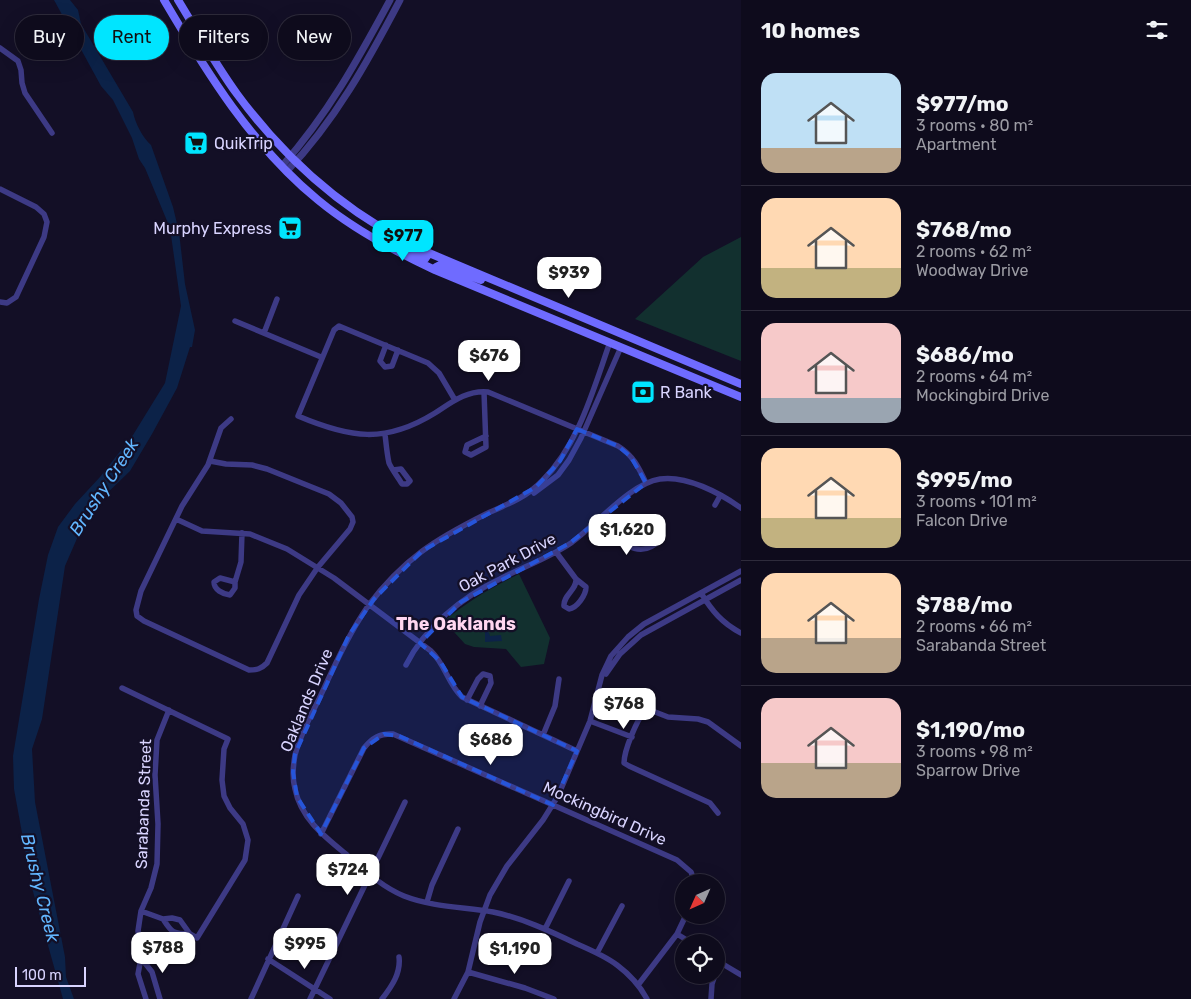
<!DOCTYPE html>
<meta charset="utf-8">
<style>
:root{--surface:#0e0b1c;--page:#1c1929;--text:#f1f3f6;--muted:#9b9ba3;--line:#2e2b3b;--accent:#00e5ff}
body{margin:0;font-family:Rubik,sans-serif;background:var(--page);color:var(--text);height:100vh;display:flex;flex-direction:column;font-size:19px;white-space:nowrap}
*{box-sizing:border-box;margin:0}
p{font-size:16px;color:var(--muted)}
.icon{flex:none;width:28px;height:28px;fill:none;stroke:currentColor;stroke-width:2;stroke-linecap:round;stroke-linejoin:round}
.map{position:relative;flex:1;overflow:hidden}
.drawer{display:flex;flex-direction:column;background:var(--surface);width:450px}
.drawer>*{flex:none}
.hud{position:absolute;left:15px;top:15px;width:475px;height:45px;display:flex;gap:10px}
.needle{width:32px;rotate:225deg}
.buttons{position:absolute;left:675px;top:874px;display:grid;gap:10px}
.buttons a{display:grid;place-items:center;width:50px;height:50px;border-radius:50%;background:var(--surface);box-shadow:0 5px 20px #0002,0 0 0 1px var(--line);font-size:25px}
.scale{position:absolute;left:15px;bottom:12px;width:71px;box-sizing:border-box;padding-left:5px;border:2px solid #d9d4ff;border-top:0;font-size:14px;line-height:18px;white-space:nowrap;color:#d9d4ff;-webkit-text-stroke:4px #130f26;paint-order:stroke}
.price{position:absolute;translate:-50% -42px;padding:0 11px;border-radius:10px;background:#fff;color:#222;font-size:16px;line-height:32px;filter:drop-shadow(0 1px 2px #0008)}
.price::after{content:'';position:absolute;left:50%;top:30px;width:15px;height:11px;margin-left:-8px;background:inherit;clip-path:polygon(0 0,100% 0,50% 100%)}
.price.on{background:var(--accent);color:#111}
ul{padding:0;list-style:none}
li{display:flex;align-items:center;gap:15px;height:125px;padding:0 20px}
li+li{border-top:1px solid var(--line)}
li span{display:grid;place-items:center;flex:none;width:140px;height:100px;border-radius:15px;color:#555}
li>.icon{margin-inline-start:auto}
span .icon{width:60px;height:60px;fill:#fffc;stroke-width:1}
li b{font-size:21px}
h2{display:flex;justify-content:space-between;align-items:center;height:60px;padding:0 20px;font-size:21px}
.chip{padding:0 18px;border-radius:22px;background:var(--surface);box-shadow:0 5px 20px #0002,0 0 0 1px var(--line);font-size:18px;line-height:45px}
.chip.on{background:var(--accent);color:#111}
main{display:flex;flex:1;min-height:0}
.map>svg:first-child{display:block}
.green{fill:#12302f}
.water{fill:#0c2248}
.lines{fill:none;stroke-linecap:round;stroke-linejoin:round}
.minor{stroke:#3d3a85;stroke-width:5.5}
.tertiary{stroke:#3d3a85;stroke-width:7}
.secondary{stroke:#6f6bff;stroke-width:8}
.marked{fill:#2655da;fill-opacity:0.2;stroke:#2655da;stroke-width:4;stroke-dasharray:10 6;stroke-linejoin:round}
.labels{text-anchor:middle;stroke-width:4.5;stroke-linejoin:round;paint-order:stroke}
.poi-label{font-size:16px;fill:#d9d4ff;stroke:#130f26;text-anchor:start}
.street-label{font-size:16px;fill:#d9d4ff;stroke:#130f26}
.water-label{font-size:18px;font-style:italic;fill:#62b6ff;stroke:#130f26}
.neighbourhood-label{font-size:18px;font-weight:bold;fill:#ffd6f0;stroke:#130f26}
</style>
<main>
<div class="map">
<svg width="741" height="999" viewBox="0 0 741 999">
<rect width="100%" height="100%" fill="#130f26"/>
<path class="green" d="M 741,237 L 741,361 L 635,319 L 703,257 Z
M 519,574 L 550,638 L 544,664 L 521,667 L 506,649 L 474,647 L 465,644 L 444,621 C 470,600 489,589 519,574 Z"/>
<path class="water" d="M 54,0 L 70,0 L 78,10 L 81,24 L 133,112 C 135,123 143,138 151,145 L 173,207 L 179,232 L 185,284 L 195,330 L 192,347 L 190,347 L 177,388 L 152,434 L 130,471 L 97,503 L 82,527 L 65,566 L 42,719 L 32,749 L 35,802 L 65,957 L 66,977 L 74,999 L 63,999 L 32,888 L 14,789 L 13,756 L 39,599 L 48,555 L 58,527 L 75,504 L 100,477 L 133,435 L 165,383 L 181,306 L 170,228 L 145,168 L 139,159 L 132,138 L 113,100 L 101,86 Z
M 485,631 L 488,631 L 490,636 L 501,635 L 502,641 L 485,642 Z"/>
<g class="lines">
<path class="minor" d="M 0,48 L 18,61 L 21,70 L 22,83 L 25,93 L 52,133
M 0,189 L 36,207 L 44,214 L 47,222 L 44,237 L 16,297 L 7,303 L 0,302
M 235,321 L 321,357
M 264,333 L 277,299
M 610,342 C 593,390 579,444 542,481 C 527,497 506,505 486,514 C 464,525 441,537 421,552 C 401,567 383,586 368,606 C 348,635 334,667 319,699 C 310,717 300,735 295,755 C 293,766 292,778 295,789 C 301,819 325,837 347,855 C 364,870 382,887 404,896 C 432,907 463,907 493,912 C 522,918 550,931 577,944 C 591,950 605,956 617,965 C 629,974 640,986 647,999
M 386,345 L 380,361 L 385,367 L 392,366 L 398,350
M 484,392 L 486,447 L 471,455 L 465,452 L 467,445 L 486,436
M 455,400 L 439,373 L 428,363 L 339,326 L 334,330 L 298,416 C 350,438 385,444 435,413 C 452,402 467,390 488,392 L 618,446 C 633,455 639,468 646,483
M 385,434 C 386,443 387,454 389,463 C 392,470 398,477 402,484 L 407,484 L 410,481 L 401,469 L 393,470
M 210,461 L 226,464 L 252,465 L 267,469 L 329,494 L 341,503 L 352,517 L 353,522 L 350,529 L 318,567 L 299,595 L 267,663 C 261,669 257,670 249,670 L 144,621 L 137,616 L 136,610 L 141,591 L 182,506 L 208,465 L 221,428 L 231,419
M 534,493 L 558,475 L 569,460 L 581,438 L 621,347
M 715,505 L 720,496
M 176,519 L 202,531 L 250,534 L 287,549 L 334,578 L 431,651 C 445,664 448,684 462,697 L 577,751
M 600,520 C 615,538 638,564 661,539
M 556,552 L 576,579 C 577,590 563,595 564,606 L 569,609 C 577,608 586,595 586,587 L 576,579
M 235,582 L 235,588 L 230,595 C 223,594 214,590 214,582 L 220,578 L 235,582 L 241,562 L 242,533
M 701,593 C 712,611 722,623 741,633
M 406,665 C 425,627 462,597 500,579 C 523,567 549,558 571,543 C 596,525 631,483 660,479 C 686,475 720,493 741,508
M 606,674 L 620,654 L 641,635 L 741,580
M 122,688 L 228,739 L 224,749 L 222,780 L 224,796 L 230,808 L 243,824 L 248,840 L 245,860 L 197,938 L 190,934
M 467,700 L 478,679 L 483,674 L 490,676 L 491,683 L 480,706
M 590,721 L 632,737
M 543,735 L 555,706 L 559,679
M 718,813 L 710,803 L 629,766 L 624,763 C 624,750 637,720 645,710 L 650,710 L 668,717 L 698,719 L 708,722 L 741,746
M 321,834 L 364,748 C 372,738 380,733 393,734 L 677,860 L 691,872 L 695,882
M 427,902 L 432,885 L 458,829
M 141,911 L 163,919
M 172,918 L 180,920 L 190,934 C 173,934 172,933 163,919 Z
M 545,929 L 569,881
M 677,934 L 690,942
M 597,953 L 622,906
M 141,958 L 152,972 L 160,999
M 268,959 L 330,999
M 716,960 L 741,975
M 468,972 L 525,988 L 554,999
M 638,985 L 677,934 L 686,915
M 146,999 L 138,974 L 141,958 L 138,931 L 141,911 L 151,888 L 157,864 L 158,824 L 155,775 L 157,740 L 169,710
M 251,999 L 298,896
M 310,999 L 405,802
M 382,999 C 392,986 401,973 399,957
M 454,999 L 468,972 L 480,922 L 490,895 L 507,866 L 543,820 L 558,796 L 590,721 L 602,675 L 611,656 L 628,637 L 644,624 L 741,571
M 711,999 L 712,984 L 715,975"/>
<path class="tertiary" d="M 282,166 C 328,114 357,61 390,0
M 287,171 C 335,121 368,61 400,0"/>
<path class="secondary" d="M 164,0 C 207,73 252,146 318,200 C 353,229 394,251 435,270 L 741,397
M 178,0 C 197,31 215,64 237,94 C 287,162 352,218 429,253 L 741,384
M 394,245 L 425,259 L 429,253
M 435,270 L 436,267 L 440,265 L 481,280"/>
</g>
<path class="marked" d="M 577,429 L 618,446 L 631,457 L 646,483 L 570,543 L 461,602 L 420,643 L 440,661 L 462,697 L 577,751 L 553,805 L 399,736 L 384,734 L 364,748 L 321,834 L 297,797 L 293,772 L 295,754 L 349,635 L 374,599 L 422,551 L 536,487 L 560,461 Z"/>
<defs>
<g id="supermarket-square" transform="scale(1.25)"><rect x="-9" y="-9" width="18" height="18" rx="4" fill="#00e5ff" stroke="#130f26"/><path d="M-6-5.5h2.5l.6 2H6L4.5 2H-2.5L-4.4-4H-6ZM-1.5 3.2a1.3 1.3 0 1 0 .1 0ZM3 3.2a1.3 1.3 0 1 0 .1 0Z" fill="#111"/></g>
<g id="bank-square" transform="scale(1.25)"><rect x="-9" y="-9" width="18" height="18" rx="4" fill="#00e5ff" stroke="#130f26"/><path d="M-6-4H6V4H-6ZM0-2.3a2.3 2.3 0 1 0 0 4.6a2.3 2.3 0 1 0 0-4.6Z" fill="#111"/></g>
</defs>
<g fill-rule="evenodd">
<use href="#supermarket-square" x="196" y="143"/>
<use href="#supermarket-square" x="290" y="228"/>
<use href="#bank-square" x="643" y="392"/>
</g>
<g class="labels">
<g class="poi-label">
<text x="214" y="149">QuikTrip</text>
<text x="272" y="234" text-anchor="end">Murphy Express</text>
<text x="660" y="398">R Bank</text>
</g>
<g class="street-label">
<text transform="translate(507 562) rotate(-28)" y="6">Oak Park Drive</text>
<text transform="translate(306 700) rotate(-67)" y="6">Oaklands Drive</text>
<text transform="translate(143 804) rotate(-88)" y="6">Sarabanda Street</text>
<text transform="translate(605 813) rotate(24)" y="6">Mockingbird Drive</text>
</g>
<g class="water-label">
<text transform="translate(104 487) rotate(-57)" y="6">Brushy Creek</text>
<text transform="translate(40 888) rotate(76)" y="6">Brushy Creek</text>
</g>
<g class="neighbourhood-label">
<text x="456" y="630">The Oaklands</text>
</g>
</g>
</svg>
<div class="buttons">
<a><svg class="needle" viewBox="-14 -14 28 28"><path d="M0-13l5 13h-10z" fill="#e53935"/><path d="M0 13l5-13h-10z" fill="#9b9ba3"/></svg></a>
<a><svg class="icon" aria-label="locate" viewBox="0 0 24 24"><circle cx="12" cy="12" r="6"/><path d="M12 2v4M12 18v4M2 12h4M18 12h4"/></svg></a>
</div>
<div class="scale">100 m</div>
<b class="price on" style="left:403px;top:262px">$977</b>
<b class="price" style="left:569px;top:299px">$939</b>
<b class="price" style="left:489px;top:382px">$676</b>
<b class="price" style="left:627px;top:556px">$1,620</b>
<b class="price" style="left:624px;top:730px">$768</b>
<b class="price" style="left:491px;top:766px">$686</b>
<b class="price" style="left:348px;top:896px">$724</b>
<b class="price" style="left:305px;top:970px">$995</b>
<b class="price" style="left:163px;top:974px">$788</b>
<b class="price" style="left:515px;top:975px">$1,190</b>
<div class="hud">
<a class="chip">Buy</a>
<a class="chip on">Rent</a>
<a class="chip">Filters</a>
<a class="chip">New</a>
</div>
</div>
<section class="drawer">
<h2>10 homes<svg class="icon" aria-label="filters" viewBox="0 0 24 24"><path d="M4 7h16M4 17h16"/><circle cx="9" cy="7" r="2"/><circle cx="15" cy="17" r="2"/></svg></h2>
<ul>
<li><span style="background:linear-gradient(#bfe0f5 75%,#b9a48a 0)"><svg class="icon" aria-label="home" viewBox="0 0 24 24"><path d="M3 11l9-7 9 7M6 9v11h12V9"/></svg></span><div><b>$977/mo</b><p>3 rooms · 80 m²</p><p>Apartment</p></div></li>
<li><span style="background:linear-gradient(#ffd9b3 70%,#c2b280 0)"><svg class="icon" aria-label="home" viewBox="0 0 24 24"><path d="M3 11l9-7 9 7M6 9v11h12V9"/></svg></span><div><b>$768/mo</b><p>2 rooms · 62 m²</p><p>Woodway Drive</p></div></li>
<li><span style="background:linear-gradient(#f6c9c9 75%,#9aa5b1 0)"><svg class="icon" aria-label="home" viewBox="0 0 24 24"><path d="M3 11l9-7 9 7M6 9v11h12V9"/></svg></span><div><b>$686/mo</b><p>2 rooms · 64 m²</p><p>Mockingbird Drive</p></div></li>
<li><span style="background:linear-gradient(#ffd9b3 70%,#c2b280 0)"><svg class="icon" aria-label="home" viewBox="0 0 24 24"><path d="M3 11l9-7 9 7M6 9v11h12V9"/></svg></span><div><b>$995/mo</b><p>3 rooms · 101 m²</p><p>Falcon Drive</p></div></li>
<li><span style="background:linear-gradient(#ffd9b3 65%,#b9a48a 0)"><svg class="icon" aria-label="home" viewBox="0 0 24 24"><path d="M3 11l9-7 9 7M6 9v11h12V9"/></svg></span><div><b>$788/mo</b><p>2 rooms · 66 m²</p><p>Sarabanda Street</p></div></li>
<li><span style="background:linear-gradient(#f6c9c9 65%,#b9a48a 0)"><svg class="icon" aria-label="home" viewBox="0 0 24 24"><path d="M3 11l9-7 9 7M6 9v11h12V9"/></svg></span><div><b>$1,190/mo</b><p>3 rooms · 98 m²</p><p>Sparrow Drive</p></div></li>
</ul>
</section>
</main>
